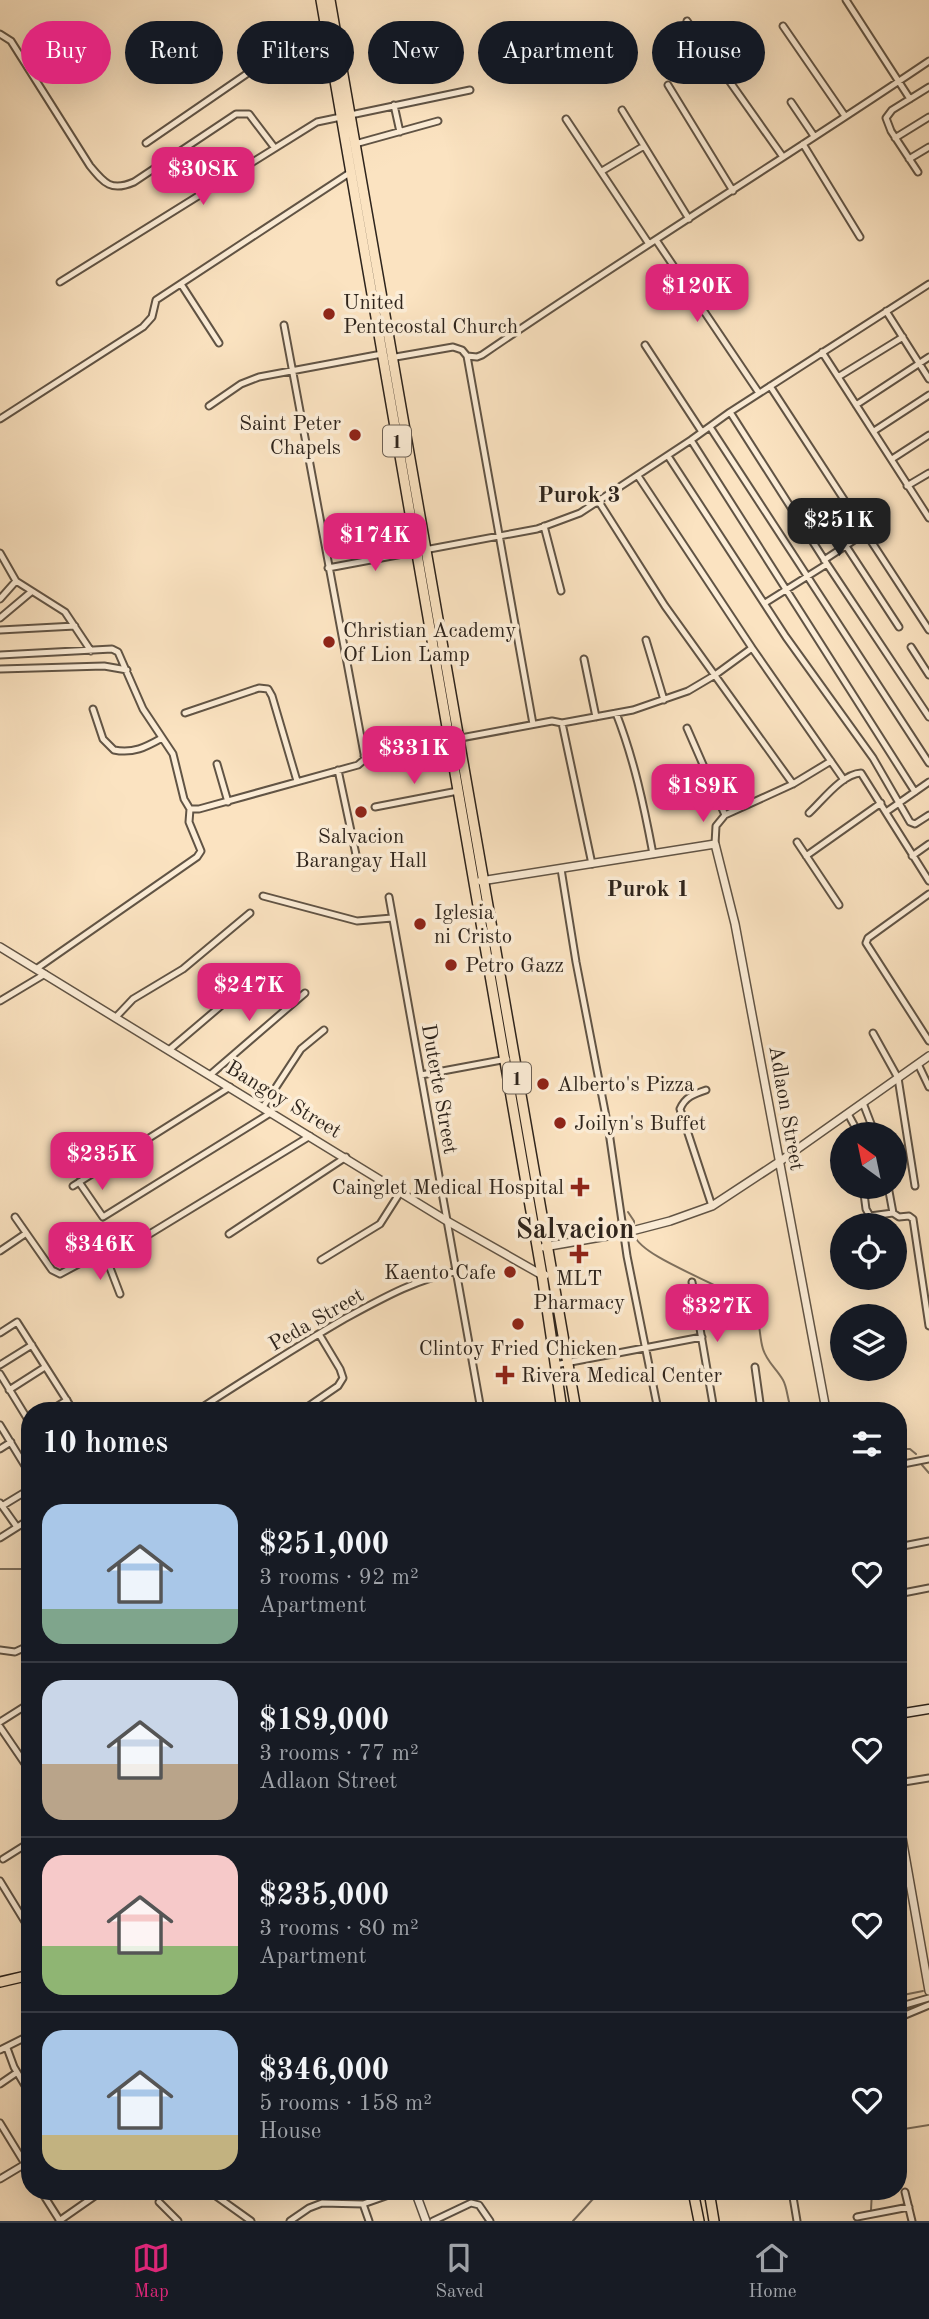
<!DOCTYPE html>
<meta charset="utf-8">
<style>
:root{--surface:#171b24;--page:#242831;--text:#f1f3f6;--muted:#9ea1a6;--line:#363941;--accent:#db2777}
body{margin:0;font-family:"Old Standard TT",serif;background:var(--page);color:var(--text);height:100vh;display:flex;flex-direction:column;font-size:26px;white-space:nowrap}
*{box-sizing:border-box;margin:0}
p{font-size:23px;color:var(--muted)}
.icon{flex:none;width:38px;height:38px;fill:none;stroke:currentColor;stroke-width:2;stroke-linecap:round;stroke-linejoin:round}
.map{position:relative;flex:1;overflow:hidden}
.panel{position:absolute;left:21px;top:1402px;width:886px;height:798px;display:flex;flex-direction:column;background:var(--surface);border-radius:28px;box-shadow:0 7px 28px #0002}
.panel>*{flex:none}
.top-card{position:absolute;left:21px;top:21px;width:887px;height:63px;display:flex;gap:14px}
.needle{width:46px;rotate:327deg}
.buttons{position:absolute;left:830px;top:1122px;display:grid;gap:14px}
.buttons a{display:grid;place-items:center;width:77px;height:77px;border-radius:50%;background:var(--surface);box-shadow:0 7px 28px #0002;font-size:35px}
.price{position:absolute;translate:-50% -60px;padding:0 16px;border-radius:14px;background:var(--accent);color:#fff;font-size:23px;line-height:46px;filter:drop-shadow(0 2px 4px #0008)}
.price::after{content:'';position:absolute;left:50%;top:42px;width:21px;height:16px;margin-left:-10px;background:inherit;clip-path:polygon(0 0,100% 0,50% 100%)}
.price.selected{background:#222;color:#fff}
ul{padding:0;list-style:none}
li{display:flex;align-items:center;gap:21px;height:175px;padding:0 21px}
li+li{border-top:2px solid var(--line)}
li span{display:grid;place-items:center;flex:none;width:196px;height:140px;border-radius:21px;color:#555}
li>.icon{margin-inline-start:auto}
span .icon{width:84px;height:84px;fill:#fffc;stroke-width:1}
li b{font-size:30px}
h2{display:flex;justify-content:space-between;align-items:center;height:84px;padding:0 21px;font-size:30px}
.pill{padding:0 24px;border-radius:32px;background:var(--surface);box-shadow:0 7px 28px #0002;font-size:24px;line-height:63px}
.pill.selected{background:var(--accent);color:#fff}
.tab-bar{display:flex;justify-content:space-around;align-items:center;height:98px;border-top:2px solid var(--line);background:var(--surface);font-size:19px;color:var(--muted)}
.tab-bar a{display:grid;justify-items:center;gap:4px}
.tab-bar .selected{color:var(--accent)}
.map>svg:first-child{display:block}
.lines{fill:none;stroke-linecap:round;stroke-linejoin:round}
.stream{stroke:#7f705d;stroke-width:2}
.minor-casing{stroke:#615445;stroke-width:9}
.tertiary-casing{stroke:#615445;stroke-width:10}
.secondary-casing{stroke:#2e241c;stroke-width:11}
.primary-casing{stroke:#2e241c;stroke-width:12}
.trunk-casing{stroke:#2e241c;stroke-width:12}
.minor{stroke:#fcedd7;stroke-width:5}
.tertiary{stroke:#fcedd7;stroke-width:7}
.secondary{stroke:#fcedd7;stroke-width:8}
.primary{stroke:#fbe3c1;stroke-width:9}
.trunk{stroke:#fbe3c1;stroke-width:9}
.poi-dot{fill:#8f2418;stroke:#fcedd7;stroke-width:2.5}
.labels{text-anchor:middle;stroke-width:7;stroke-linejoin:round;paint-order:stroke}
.shield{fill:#fcedd7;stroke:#6c6054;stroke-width:2}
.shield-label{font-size:19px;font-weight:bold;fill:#2e241c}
.poi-label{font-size:21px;fill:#2e241c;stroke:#fcedd7;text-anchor:start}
.street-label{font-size:21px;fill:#2e241c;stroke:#fcedd7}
.neighbourhood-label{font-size:23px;font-weight:bold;fill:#2e241c;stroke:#fcedd7}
.district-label{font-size:28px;font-weight:bold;fill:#2e241c;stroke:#fcedd7}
</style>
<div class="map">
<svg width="929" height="2221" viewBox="0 0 929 2221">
<rect width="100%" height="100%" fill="#fbe3c1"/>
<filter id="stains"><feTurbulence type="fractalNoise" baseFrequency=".00286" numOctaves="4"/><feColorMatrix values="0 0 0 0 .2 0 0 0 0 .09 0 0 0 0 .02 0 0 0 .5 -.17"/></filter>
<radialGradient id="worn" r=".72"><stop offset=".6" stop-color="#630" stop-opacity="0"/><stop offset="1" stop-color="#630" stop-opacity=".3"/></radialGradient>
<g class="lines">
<path class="stream" d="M 628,1212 L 634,1221 L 634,1227
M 634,1235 C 643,1259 725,1285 748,1304 C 762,1316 758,1333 763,1349 C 767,1362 776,1368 783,1380 C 788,1389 787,1401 792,1410
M 898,1449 L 910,1449 L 916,1454
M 922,1465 L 929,1473
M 0,1569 L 21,1569 L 30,1572
M 898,1996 L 923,1991
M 898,2130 L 929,2125
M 871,2210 L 872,2191
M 573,2221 L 592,2200 L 607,2191"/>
<g class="minor-casing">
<path id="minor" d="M 846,0 L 910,99
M 687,21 L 783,157
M 783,26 L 845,116
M 0,34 L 11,41 L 90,166 C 104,183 111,192 134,182 L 236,114 L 249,114 L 274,147
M 668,85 L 733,191
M 791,102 L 814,136
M 394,105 L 400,132
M 622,110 L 689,219
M 566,119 L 649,244
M 895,138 L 929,117
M 146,143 L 286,47 L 306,36 L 326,31
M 355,144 L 438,121
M 803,144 L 860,237
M 909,159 L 929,147
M 602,171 L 644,146
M 918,172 L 891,131 L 886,118 L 892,110 L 929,87
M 656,240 L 759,393
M 60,282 L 317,122 L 470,90
M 181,284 L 219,343
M 886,311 L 929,379
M 645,345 L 702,432
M 822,352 L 929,518
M 467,356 L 477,357 L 482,355 C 629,254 781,161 929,61
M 390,358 L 453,347 L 462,350 L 467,356 L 533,724
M 838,377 L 903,337
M 770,386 L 929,630
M 856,405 L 929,357
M 209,406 L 241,384 L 259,377 L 382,354
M 730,412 L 827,564 L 929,717
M 0,419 L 143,327 L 152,317 L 156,300 L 351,172
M 710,427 L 929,763
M 874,431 L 929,395
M 691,440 L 915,792
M 668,456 L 786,637 L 873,758 L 910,822 L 915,824 L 929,815
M 892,459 L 929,435
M 638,476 L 752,648 L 844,780
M 907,486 L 929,473
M 599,502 L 665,606 L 793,784
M 544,526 L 561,591
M 846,546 L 899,627
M 0,553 L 16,581 L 0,599
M 824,560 L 865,533
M 328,568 L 537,529 L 580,513 L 691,440 L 730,412 L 929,284
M 16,581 L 65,612 L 91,651
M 765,603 L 827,564
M 0,618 L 31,592
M 0,630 L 75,626
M 646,640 L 664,700
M 911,647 L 929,675
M 0,655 L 112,649 L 118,652 L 143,709 L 173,754 L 184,799 L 190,809 L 189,822 L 201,851 L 197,857 L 36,969
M 584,659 L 596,717
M 0,669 L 104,666 L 127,670
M 93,709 L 103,739 L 114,750 C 133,754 146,747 162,738
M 185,713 L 259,688 L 268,689 L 272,696 L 297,781
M 616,713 C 634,759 644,806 653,854
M 562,723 L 592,864
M 687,728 L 725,815
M 364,756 L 552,721 L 562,723 L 633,710 L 688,691 L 715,675 L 752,648
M 217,764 L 228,802
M 338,770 L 358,864
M 375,807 L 458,791
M 190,809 L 199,809 L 358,765 L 365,759 L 284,325
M 886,812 L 929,782
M 809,813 C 823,800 842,774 861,773 L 929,881
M 797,842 L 839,905
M 715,844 L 716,826 L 725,815 L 793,784 L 831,761
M 806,856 L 881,803
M 912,856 L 929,844
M 561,869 L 576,962 L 609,1132 L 627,1256 L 658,1410
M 929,894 L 868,938 L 866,943 L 929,1041
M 263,896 L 357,921 L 392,918
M 389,897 L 481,1410
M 0,1001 L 45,974
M 116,1017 L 133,999 L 183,969 L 250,913
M 873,1033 L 898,1078 L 915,1186
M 169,1050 L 263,970
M 918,1064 L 929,1087
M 210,1075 L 305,993
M 421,1075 L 507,1059
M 706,1090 C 694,1094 685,1097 680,1109 L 712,1206
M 863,1103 L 875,1134
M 263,1107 L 301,1049 L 324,1030
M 848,1114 L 859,1134
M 79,1182 L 103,1217 L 272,1112
M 73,1186 L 230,1087
M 863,1186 L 866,1209 L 870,1216 L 893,1213
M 888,1186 L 893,1213 L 899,1217 L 909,1216 L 913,1219 L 929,1326
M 15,1217 L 52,1270 L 60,1274 L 88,1259 L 107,1260 L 310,1136
M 229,1234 L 346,1157
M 0,1251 L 25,1234
M 107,1260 L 120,1294
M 321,1260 L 380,1224 L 401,1191
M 692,1282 L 714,1410
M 0,1333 L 17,1322 L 73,1410
M 0,1365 L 32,1345
M 555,1365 L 702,1337
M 755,1367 L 761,1410
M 0,1374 L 30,1423
M 9,1390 L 45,1367
M 51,1410 L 67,1400
M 198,1410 C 246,1379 294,1348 344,1319 C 381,1299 416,1279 457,1271
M 303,1410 L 338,1386 L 343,1378 L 340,1369 L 319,1334
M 0,1425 L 30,1474
M 0,1449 L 11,1442
M 898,1465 L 929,1459
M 0,1503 L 17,1527
M 2,1506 L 30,1489
M 0,1538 L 30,1519
M 898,1547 L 929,1541
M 898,1594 L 929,1588
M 0,1650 L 15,1652 L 30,1645
M 0,1722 L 30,1703
M 0,1727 L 30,1771
M 898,1783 L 929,1778
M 3,1859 L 30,1842
M 0,1881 L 30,1930
M 898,2007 L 929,1998
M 898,2018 L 929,2005
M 7,2048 L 14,2067 L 30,2094
M 0,2050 L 30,2035
M 0,2084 L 16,2073
M 0,2123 L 30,2172
M 0,2179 L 25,2164
M 41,2191 L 60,2221
M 209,2191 L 251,2221
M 792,2191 L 797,2221
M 905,2192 L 912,2221
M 159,2202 L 178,2221
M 363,2204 L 369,2221
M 857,2217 L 909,2207
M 59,2221 L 102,2191
M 290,2221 L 309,2208 L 322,2203 L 363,2204 L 400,2191
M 433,2221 L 471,2203 L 479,2205 L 490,2221"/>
</g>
<g class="tertiary-casing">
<path id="tertiary" d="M 481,881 L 715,844 L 735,924 L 826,1410
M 0,947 L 447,1221 L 542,1275 L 545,1275
M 544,1247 L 624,1233 L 670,1221 L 712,1206 L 779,1162 L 929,1056
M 898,1815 L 929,1991
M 415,2191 L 426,2221"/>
</g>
<g class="secondary-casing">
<path id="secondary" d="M 898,1714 L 929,1709"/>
</g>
<g class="primary-casing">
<path id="primary" d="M 0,1982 L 30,1975"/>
</g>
<g class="trunk-casing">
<path id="trunk" d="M 321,0 L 542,1275 L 562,1410
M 330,0 L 576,1410
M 693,2191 L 699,2221
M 709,2191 L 714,2221"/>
</g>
<use href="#minor" class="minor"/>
<use href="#tertiary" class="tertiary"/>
<use href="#secondary" class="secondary"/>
<use href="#primary" class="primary"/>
<use href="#trunk" class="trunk"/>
</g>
<g class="poi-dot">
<circle cx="329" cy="314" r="7"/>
<circle cx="355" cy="435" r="7"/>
<circle cx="329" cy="642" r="7"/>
<circle cx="361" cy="812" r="7"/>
<circle cx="420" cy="924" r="7"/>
<circle cx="451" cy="965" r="7"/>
<circle cx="543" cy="1084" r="7"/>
<circle cx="560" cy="1123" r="7"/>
<path d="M576.5 1176.5h7v7h7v7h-7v7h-7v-7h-7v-7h7z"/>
<path d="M575.5 1243.5h7v7h7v7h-7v7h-7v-7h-7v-7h7z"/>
<circle cx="510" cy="1272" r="7"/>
<circle cx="518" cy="1324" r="7"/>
<path d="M501.5 1364.5h7v7h7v7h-7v7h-7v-7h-7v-7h7z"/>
</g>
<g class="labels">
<g class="shield">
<rect x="383" y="425.5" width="28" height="31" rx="5"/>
<rect x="503" y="1062.5" width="28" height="31" rx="5"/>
</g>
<g class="shield-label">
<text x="397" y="448">1</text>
<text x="517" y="1085">1</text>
</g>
<g class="poi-label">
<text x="343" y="309">United<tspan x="343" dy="24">Pentecostal Church</tspan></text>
<text x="341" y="430" text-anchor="end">Saint Peter<tspan x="341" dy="24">Chapels</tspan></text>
<text x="343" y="637">Christian Academy<tspan x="343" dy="24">Of Lion Lamp</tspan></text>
<text x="361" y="843" text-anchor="middle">Salvacion<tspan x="361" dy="24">Barangay Hall</tspan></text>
<text x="434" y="919">Iglesia<tspan x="434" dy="24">ni Cristo</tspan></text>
<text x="465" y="972">Petro Gazz</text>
<text x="557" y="1091">Alberto's Pizza</text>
<text x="574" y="1130">Joilyn's Buffet</text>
<text x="564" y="1194" text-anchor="end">Cainglet Medical Hospital</text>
<text x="496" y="1279" text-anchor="end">Kaento Cafe</text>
<text x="579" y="1285" text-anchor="middle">MLT<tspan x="579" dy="24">Pharmacy</tspan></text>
<text x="518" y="1355" text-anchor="middle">Clintoy Fried Chicken</text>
<text x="521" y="1382">Rivera Medical Center</text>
</g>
<g class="street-label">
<text transform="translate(440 1089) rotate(80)" y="7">Duterte Street</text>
<text transform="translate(284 1099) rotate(31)" y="7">Bangoy Street</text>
<text transform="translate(787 1108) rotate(80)" y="7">Adlaon Street</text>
<text transform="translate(316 1319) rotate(-30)" y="7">Peda Street</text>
</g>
<g class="neighbourhood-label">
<text x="579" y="502">Purok 3</text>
<text x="648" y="896">Purok 1</text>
</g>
<g class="district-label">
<text x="575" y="1238">Salvacion</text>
</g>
</g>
<rect width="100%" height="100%" filter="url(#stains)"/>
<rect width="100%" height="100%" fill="url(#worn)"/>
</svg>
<div class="buttons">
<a><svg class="needle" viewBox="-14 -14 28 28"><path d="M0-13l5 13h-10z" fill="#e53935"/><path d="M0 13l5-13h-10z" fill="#9ea1a6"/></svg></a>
<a><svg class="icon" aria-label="locate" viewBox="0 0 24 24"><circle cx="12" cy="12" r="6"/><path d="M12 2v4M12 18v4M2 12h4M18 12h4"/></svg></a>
<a><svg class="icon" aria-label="layers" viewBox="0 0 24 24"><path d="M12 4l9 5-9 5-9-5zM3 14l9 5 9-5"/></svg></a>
</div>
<b class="price" style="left:203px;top:207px">$308K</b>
<b class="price" style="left:697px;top:324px">$120K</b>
<b class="price selected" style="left:839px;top:558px">$251K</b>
<b class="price" style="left:375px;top:573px">$174K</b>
<b class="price" style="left:414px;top:786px">$331K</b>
<b class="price" style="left:703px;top:824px">$189K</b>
<b class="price" style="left:249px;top:1023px">$247K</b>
<b class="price" style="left:102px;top:1192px">$235K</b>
<b class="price" style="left:100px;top:1282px">$346K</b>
<b class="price" style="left:717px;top:1344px">$327K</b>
<div class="top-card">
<a class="pill selected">Buy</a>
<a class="pill">Rent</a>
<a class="pill">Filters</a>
<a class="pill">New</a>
<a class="pill">Apartment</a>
<a class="pill">House</a>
</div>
<section class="panel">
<h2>10 homes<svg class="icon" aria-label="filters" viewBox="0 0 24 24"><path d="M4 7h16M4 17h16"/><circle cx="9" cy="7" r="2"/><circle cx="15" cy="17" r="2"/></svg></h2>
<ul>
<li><span style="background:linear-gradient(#a9c7e8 75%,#7fa58c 0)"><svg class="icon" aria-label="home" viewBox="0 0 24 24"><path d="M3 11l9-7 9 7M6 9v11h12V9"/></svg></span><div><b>$251,000</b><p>3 rooms · 92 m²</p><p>Apartment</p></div><svg class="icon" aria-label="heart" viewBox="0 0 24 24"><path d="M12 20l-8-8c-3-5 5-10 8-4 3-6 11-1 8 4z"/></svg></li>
<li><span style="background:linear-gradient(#c9d6e8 60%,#b9a48a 0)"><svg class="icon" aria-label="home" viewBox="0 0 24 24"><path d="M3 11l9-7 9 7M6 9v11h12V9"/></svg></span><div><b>$189,000</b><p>3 rooms · 77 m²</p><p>Adlaon Street</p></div><svg class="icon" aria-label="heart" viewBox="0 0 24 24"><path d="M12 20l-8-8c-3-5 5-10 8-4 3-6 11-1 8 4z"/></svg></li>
<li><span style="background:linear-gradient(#f6c9c9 65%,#8fb573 0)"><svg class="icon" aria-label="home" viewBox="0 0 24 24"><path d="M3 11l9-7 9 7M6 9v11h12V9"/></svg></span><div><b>$235,000</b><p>3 rooms · 80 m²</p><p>Apartment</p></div><svg class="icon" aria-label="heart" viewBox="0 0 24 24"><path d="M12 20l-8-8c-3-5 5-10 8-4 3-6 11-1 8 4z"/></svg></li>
<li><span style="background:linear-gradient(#a9c7e8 75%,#c2b280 0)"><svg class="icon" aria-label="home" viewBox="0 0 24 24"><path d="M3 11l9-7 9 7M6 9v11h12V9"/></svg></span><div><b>$346,000</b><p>5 rooms · 158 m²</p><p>House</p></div><svg class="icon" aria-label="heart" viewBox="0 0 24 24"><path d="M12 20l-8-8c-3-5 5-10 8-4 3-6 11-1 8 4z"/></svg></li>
</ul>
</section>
</div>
<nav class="tab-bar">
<a class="selected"><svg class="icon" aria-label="map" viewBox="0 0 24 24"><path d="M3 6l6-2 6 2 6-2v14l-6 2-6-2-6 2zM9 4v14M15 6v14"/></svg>Map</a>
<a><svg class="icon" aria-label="saved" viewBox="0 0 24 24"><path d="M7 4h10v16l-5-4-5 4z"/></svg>Saved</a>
<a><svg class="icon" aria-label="home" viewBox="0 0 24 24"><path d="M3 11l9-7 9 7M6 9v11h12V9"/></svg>Home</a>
</nav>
